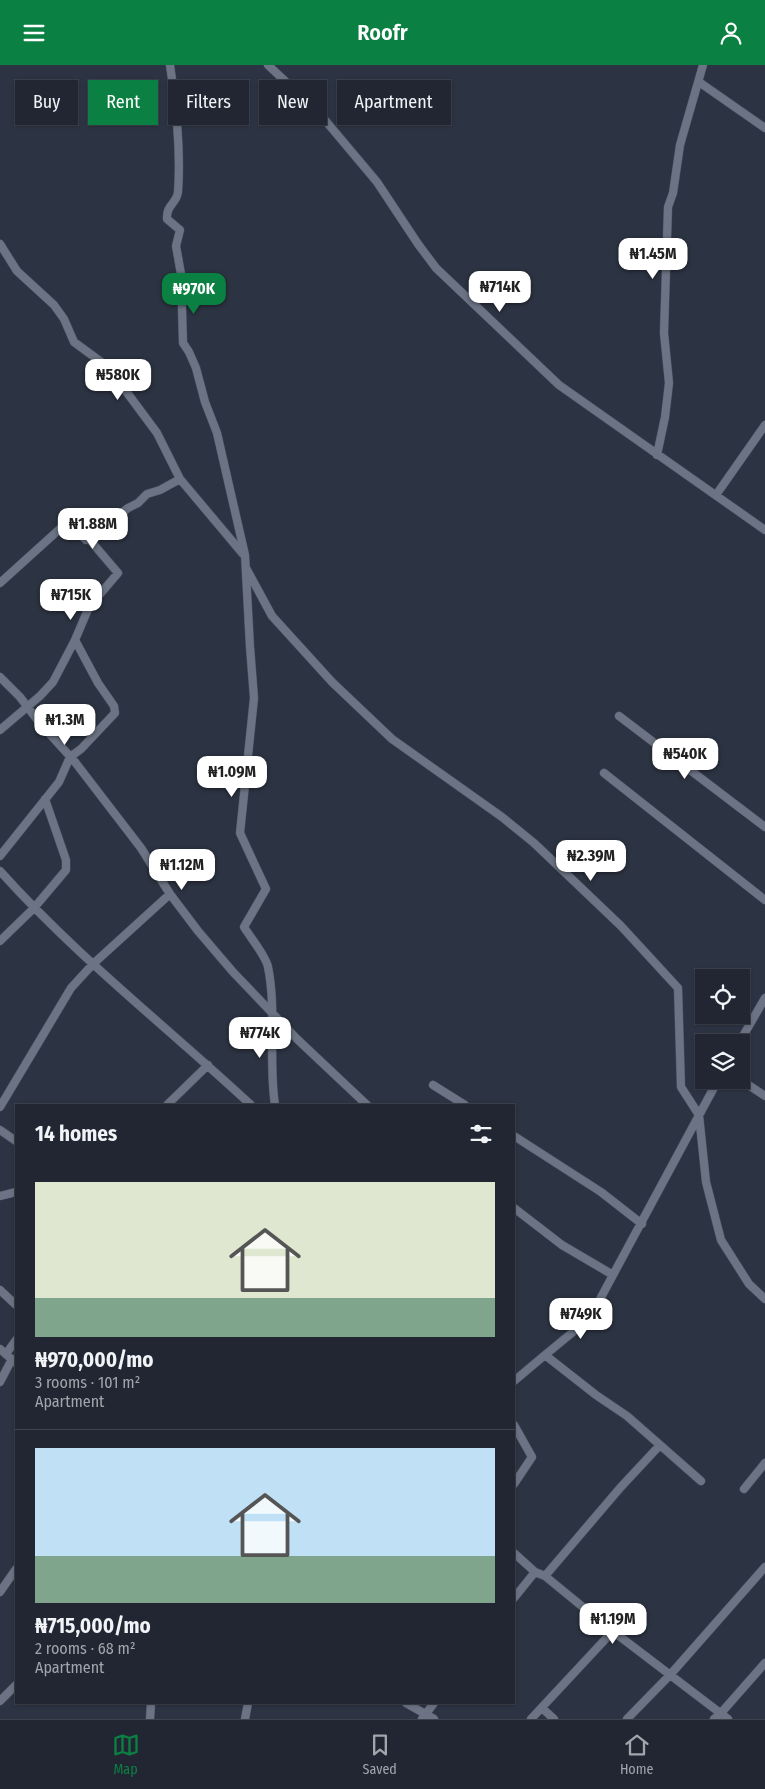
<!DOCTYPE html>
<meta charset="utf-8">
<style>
:root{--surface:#212632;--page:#292e3a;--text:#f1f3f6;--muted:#a2a5ac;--line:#3e434d;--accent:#0b8043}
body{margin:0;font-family:"Fira Sans Condensed",sans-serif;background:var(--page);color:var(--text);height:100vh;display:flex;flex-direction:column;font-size:19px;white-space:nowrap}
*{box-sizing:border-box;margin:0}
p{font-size:16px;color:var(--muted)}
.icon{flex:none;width:28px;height:28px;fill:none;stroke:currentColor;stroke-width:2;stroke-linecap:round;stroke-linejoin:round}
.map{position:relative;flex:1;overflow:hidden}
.sheet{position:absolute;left:15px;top:1039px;width:500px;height:600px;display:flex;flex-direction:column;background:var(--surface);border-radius:0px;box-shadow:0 1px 4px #0004,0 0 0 1px var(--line)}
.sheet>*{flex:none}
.hud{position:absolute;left:15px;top:15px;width:500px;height:45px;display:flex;gap:10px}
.tools{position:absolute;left:695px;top:904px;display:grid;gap:10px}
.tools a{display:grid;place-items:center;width:55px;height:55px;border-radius:0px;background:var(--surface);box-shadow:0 1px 4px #0004,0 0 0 1px var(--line);font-size:25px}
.price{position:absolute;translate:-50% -42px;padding:0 11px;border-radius:10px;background:#fff;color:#222;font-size:16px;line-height:32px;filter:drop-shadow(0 1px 2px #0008)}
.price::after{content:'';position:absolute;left:50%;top:30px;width:15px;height:11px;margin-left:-8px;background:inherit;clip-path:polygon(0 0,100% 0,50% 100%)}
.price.current{background:var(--accent);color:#fff}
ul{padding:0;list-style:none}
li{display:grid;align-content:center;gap:10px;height:265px;padding:0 20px}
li+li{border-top:1px solid var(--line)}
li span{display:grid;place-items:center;height:155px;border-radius:0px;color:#555}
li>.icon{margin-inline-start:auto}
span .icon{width:90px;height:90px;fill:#fffc;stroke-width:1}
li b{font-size:21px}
h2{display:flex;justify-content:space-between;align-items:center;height:60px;padding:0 20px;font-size:21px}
.tag{padding:0 18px;border-radius:0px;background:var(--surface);box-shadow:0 1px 4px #0004,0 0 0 1px var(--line);font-size:18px;line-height:45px}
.tag.current{background:var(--accent);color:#fff}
header{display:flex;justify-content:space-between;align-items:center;height:65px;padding:0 20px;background:var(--accent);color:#fff;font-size:22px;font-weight:600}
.dock{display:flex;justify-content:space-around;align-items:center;height:70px;border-top:1px solid var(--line);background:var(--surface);font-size:14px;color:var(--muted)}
.dock a{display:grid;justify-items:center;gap:2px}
.dock .current{color:var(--accent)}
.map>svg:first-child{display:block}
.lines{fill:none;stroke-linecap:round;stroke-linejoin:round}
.minor-casing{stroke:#4b505d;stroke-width:9}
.minor{stroke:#6b7384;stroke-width:8}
</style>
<header><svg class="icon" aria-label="menu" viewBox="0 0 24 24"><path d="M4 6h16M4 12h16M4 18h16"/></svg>Roofr<svg class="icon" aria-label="person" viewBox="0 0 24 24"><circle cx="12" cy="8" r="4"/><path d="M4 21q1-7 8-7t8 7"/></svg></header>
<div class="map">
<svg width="765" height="1654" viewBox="0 0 765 1654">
<rect width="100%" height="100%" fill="#2c3342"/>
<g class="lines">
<g class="minor-casing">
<path id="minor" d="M 170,0 C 176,42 181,84 178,127 C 177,138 166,140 167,154 L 180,165 L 176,181 L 181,209 L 183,278 L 189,287 L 196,303 L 205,337 L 217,368 L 245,490 L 250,582 L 254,633 L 240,768 L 266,824 L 244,862 C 250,872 266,891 268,902 C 277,946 268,995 275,1040
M 268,0 L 319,48 L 377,117 L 418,179 L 436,203 L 559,320 L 765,465
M 699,17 L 765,63
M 0,179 L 17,206 L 54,240 L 64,254 L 74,277 L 108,302 L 157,368 L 180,414 L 243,489
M 657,390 L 665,352 L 669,318 L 664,268 L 668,142 L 673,128 L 680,80 L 703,0
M 716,430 L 765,360
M 246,503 L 272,551 L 332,617 L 392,674 L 502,752 L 534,778 L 621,861 L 678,923 L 681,1022 L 699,1050 L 706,1117 L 721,1175 L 749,1219 L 765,1234
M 0,518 L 63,461 L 71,460 L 86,475 L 89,474 L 128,443 L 138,438 L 147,429 L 160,425 L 180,414
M 0,612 L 20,632 L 39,657 L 75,697 L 141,783 L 170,829 L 198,866 L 233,907 L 297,974 L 367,1040
M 619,651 L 765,762
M 0,665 L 40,631 L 53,617 L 75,575 L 89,542 L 118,508 L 89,474
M 604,708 L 765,835
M 0,791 L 59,717 L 70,692 L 81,684 L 115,648 L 114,641 L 98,618 L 75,575
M 0,806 C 76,891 167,962 251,1040
M 0,876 L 34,843 L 66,805 L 66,795 L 45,734
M 739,978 L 765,933
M 741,1012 L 744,1017 L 765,1031
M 433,1020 L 465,1040
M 167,1040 L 208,1000
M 0,1042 L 71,923 L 93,899 L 170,829
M 0,1065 L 16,1076
M 514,1071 L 601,1127 L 642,1159
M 0,1131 L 16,1127
M 514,1143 L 562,1180 L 613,1210 L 590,1253 L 545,1290 L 596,1330 L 627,1351 L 701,1416
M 613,1210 L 718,1015
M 0,1225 L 16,1240
M 0,1284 L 16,1298
M 6,1289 L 16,1275
M 514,1316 L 545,1290
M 0,1317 L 12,1294
M 514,1360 L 532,1392 L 514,1419
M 744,1424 L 765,1398
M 514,1488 L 535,1507 L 545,1511 L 606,1561 L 728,1654
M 545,1511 L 620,1423 L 660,1380
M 0,1527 L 16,1504
M 514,1533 L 535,1507
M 0,1636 L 16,1620
M 406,1638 L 434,1654
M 542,1643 L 554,1654
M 150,1654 L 151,1638
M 245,1654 L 248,1638
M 422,1654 L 434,1638
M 531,1654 L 613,1566
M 627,1654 L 670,1610 L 765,1502
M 714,1654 L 721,1648 L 765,1598"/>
</g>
<use href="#minor" class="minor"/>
</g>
</svg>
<div class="tools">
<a><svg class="icon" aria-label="locate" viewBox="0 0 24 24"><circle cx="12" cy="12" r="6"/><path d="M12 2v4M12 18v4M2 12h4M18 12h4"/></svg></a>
<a><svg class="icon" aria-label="layers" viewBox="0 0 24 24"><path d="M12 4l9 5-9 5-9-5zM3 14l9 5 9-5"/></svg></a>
</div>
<b class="price" style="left:653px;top:215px">₦1.45M</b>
<b class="price" style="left:500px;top:248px">₦714K</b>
<b class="price current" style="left:194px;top:250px">₦970K</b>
<b class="price" style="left:118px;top:336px">₦580K</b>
<b class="price" style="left:93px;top:485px">₦1.88M</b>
<b class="price" style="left:71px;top:556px">₦715K</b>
<b class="price" style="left:65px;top:681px">₦1.3M</b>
<b class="price" style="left:685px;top:715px">₦540K</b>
<b class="price" style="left:232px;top:733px">₦1.09M</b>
<b class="price" style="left:591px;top:817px">₦2.39M</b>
<b class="price" style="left:182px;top:826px">₦1.12M</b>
<b class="price" style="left:260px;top:994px">₦774K</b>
<b class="price" style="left:581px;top:1275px">₦749K</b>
<b class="price" style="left:613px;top:1580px">₦1.19M</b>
<div class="hud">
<a class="tag">Buy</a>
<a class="tag current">Rent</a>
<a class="tag">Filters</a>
<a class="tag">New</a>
<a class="tag">Apartment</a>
</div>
<section class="sheet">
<h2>14 homes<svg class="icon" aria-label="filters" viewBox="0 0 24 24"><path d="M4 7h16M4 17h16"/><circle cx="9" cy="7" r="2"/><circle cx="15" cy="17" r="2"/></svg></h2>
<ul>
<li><span style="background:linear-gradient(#dfe7d0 75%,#7fa58c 0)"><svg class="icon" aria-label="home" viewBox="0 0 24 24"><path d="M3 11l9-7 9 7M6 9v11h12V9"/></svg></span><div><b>₦970,000/mo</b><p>3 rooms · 101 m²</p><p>Apartment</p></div></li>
<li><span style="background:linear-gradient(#bfe0f5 70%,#7fa58c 0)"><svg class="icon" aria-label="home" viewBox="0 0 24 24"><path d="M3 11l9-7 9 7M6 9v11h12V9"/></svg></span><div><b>₦715,000/mo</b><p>2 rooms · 68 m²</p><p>Apartment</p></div></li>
</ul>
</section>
</div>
<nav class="dock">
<a class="current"><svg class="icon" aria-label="map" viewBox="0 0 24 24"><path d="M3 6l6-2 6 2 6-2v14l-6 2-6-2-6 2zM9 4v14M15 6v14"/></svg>Map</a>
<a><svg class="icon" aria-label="saved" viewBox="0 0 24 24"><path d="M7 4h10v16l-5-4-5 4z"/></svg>Saved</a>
<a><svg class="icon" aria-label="home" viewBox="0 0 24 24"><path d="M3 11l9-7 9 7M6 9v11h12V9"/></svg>Home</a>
</nav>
